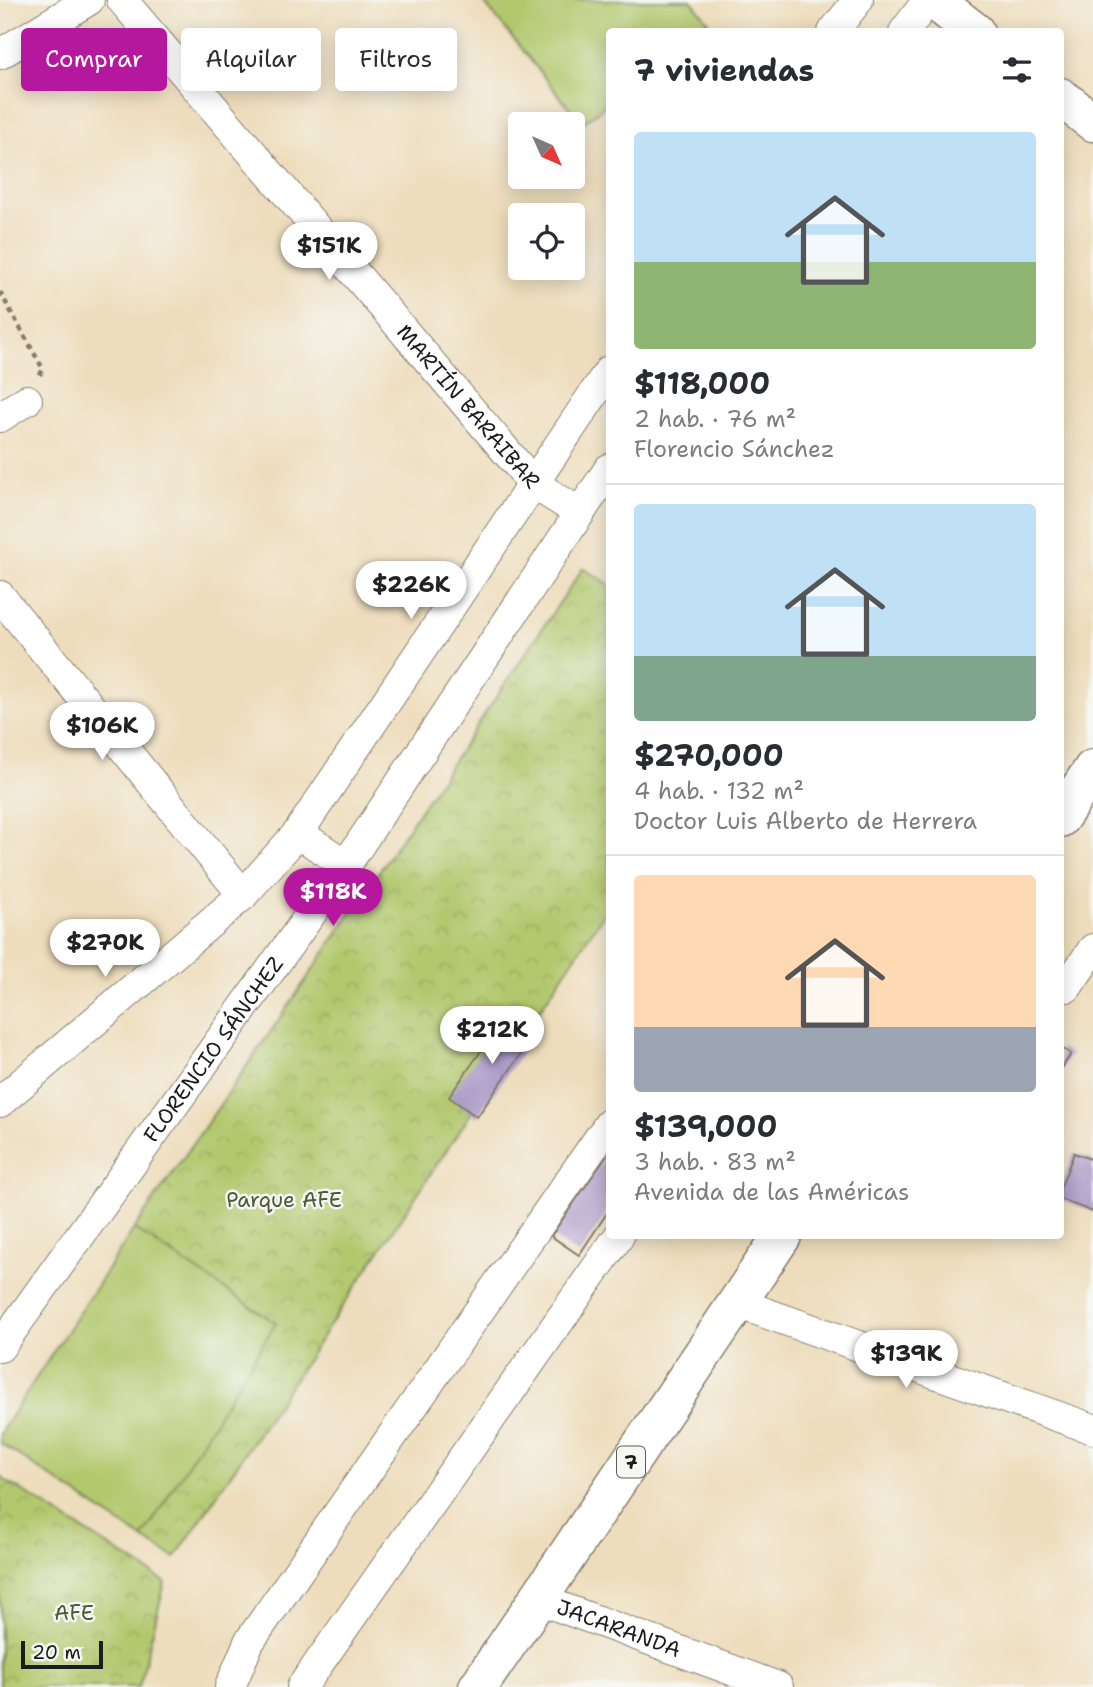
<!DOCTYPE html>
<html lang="es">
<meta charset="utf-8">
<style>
:root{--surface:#fff;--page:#f7f7f7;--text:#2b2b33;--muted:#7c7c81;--line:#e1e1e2;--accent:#b5179e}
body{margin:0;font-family:"Shantell Sans",sans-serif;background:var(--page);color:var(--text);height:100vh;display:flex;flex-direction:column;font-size:26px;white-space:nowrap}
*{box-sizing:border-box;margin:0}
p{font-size:23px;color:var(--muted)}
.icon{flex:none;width:38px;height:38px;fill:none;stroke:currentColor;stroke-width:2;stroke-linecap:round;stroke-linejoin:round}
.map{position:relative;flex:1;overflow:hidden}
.details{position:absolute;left:606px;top:28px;width:458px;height:1211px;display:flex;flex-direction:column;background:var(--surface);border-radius:7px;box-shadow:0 4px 18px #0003}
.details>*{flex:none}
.guide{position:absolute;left:21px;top:28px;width:480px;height:63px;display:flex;gap:14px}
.needle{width:46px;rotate:135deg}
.tools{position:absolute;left:508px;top:112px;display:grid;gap:14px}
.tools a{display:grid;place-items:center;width:77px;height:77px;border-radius:7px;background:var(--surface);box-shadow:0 4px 18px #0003;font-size:35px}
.scale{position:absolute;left:21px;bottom:18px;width:82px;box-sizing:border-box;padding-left:7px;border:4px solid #1c1c1c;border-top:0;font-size:19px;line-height:24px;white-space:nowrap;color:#1c1c1c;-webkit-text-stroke:5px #f6f6f2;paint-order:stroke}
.price{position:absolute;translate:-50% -60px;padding:0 16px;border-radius:24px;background:#fff;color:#222;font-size:23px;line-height:46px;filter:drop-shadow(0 2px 4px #0008)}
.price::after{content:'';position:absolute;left:50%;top:42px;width:21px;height:16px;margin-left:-10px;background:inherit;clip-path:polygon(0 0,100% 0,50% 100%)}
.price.selected{background:var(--accent);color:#fff}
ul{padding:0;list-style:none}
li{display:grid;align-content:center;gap:14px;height:371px;padding:0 28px}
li+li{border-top:2px solid var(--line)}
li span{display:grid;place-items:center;height:217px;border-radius:7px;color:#555}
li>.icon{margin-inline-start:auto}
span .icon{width:126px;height:126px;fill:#fffc;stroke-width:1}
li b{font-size:30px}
h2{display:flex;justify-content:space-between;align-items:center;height:84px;padding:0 28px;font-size:30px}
.chip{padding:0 24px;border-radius:7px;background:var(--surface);box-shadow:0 4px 18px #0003;font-size:24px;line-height:63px}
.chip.selected{background:var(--accent);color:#fff}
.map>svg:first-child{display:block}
.park{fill:url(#park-crowns);stroke:#677244;stroke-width:2}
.garden{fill:#b2c86d;stroke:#677244;stroke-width:2}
.building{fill:#ad9cc9}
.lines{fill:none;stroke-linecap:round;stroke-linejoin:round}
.minor-casing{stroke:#857c6c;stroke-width:32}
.major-casing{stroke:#857c6c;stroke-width:41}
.path{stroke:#857c6c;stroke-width:4.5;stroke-dasharray:5 5;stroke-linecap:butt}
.minor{stroke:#fff;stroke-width:30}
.major{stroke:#fff;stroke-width:38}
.labels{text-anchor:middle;stroke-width:5;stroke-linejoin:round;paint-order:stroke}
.shield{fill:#f6f6f2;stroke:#5d5d5c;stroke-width:2}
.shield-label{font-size:19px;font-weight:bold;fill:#1c1c1c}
.street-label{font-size:21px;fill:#1c1c1c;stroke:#f6f6f2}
.park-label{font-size:21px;fill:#505838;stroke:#f6f6f2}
</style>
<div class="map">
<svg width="1093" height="1687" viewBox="0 0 1093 1687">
<defs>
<pattern id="park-crowns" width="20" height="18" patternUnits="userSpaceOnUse" patternTransform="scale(1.75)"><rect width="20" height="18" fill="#b2c86d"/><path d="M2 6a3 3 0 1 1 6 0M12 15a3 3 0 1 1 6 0" fill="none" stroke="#98ab5e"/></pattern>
</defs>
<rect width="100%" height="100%" fill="#f6f6f2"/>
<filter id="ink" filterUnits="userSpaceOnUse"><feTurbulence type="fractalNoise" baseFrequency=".0143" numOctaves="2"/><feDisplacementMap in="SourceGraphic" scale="14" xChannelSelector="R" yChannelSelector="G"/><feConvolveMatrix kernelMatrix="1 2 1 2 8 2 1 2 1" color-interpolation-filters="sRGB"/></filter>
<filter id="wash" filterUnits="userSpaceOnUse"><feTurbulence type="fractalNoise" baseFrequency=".00686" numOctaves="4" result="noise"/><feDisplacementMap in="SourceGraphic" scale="28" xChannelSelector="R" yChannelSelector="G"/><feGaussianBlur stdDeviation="1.57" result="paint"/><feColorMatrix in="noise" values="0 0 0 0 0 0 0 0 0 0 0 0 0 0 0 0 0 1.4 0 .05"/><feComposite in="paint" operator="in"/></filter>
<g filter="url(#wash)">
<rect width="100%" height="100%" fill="#eeddbc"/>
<path class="park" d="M 583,568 L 609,584 L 609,906 L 175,1558 L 142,1538 L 275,1323 L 134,1229 L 287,1008 Z
M 0,1477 L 165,1582 L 139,1687 L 0,1687 Z"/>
<path class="garden" d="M 482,0 L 691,0 L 709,22 L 696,31 L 609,32 L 609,102 L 582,124 Z
M 134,1229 L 276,1323 L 142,1538 L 0,1443 L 0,1433 Z"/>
<g id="blocks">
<path class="building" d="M 506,1015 L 535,1034 L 477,1117 L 449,1097 Z
M 1060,1047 L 1071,1054 L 1060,1071 Z
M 609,1152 L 609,1210 L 579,1255 L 551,1236 Z
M 1074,1153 L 1093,1160 L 1093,1212 L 1060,1199 L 1060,1189 Z"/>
</g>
</g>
<g filter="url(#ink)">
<use href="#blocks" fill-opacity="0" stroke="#857c6c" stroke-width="2"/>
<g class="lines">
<g class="minor-casing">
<g id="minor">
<path id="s1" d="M 122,0 L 534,484 L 580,513"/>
<path d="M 833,32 L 858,0"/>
<path d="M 904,32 L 928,0"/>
<path d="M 0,54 L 89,0"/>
<path d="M 0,417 L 27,400"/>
<path d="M 0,596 L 243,895"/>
<path d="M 298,833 L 346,865"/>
<path d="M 1067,987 L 1093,949"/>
<path d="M 0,1102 L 243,895 L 298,833 L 609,371"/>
<path d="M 737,1303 L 1093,1429"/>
<path id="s2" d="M 0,1347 L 346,865 L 609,469"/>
<path id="s3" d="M 538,1599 L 778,1687"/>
<path d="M 230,1687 L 249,1642 L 609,1124"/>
<path d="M 302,1687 L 619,1236"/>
</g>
</g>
<g class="major-casing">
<path id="major" d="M 934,0 L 975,32
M 1060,97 L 1093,122
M 1060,818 L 1093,769
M 478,1687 L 538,1599 L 782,1236"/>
</g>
<path class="path" d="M 0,292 L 43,369 L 39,377"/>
<use href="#minor" class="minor"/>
<use href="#major" class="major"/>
</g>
</g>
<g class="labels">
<rect class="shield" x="617" y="1446.5" width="28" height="31" rx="5"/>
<g class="shield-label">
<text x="631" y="1469">7</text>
</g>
<g class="street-label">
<text dy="7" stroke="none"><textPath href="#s1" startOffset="534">MARTÍN BARAIBAR</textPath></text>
<text dy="7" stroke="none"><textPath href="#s2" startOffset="366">FLORENCIO SÁNCHEZ</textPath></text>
<text dy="7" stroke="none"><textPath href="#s3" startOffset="86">JACARANDA</textPath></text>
</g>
<g class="park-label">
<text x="284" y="1207">Parque AFE</text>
<text x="74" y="1620">AFE</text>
</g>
</g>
</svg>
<div class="tools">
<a><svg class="needle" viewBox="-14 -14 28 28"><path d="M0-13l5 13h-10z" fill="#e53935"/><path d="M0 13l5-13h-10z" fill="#7c7c81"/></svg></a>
<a><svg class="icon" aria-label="locate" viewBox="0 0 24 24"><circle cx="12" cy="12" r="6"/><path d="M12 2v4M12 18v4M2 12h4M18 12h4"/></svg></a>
</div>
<div class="scale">20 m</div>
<b class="price" style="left:329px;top:282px">$151K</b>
<b class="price" style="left:411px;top:621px">$226K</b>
<b class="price" style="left:102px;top:762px">$106K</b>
<b class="price selected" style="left:333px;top:928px">$118K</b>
<b class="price" style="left:105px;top:979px">$270K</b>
<b class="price" style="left:492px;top:1066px">$212K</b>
<b class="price" style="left:906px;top:1390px">$139K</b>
<div class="guide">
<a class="chip selected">Comprar</a>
<a class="chip">Alquilar</a>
<a class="chip">Filtros</a>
</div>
<section class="details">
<h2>7 viviendas<svg class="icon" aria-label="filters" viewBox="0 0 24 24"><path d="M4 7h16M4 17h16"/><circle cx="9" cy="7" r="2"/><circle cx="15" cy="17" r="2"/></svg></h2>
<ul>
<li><span style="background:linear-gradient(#bfe0f5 60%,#8fb573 0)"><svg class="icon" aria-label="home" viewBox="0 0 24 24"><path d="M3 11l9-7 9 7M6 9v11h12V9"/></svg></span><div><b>$118,000</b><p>2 hab. · 76 m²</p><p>Florencio Sánchez</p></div></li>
<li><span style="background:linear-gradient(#bfe0f5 70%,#7fa58c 0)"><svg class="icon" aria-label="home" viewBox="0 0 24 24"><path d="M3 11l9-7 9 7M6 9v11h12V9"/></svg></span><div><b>$270,000</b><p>4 hab. · 132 m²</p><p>Doctor Luis Alberto de Herrera</p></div></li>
<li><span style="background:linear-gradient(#ffd9b3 70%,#9aa5b1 0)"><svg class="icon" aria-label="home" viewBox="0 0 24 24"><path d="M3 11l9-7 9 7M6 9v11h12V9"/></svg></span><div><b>$139,000</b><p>3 hab. · 83 m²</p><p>Avenida de las Américas</p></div></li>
</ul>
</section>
</div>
